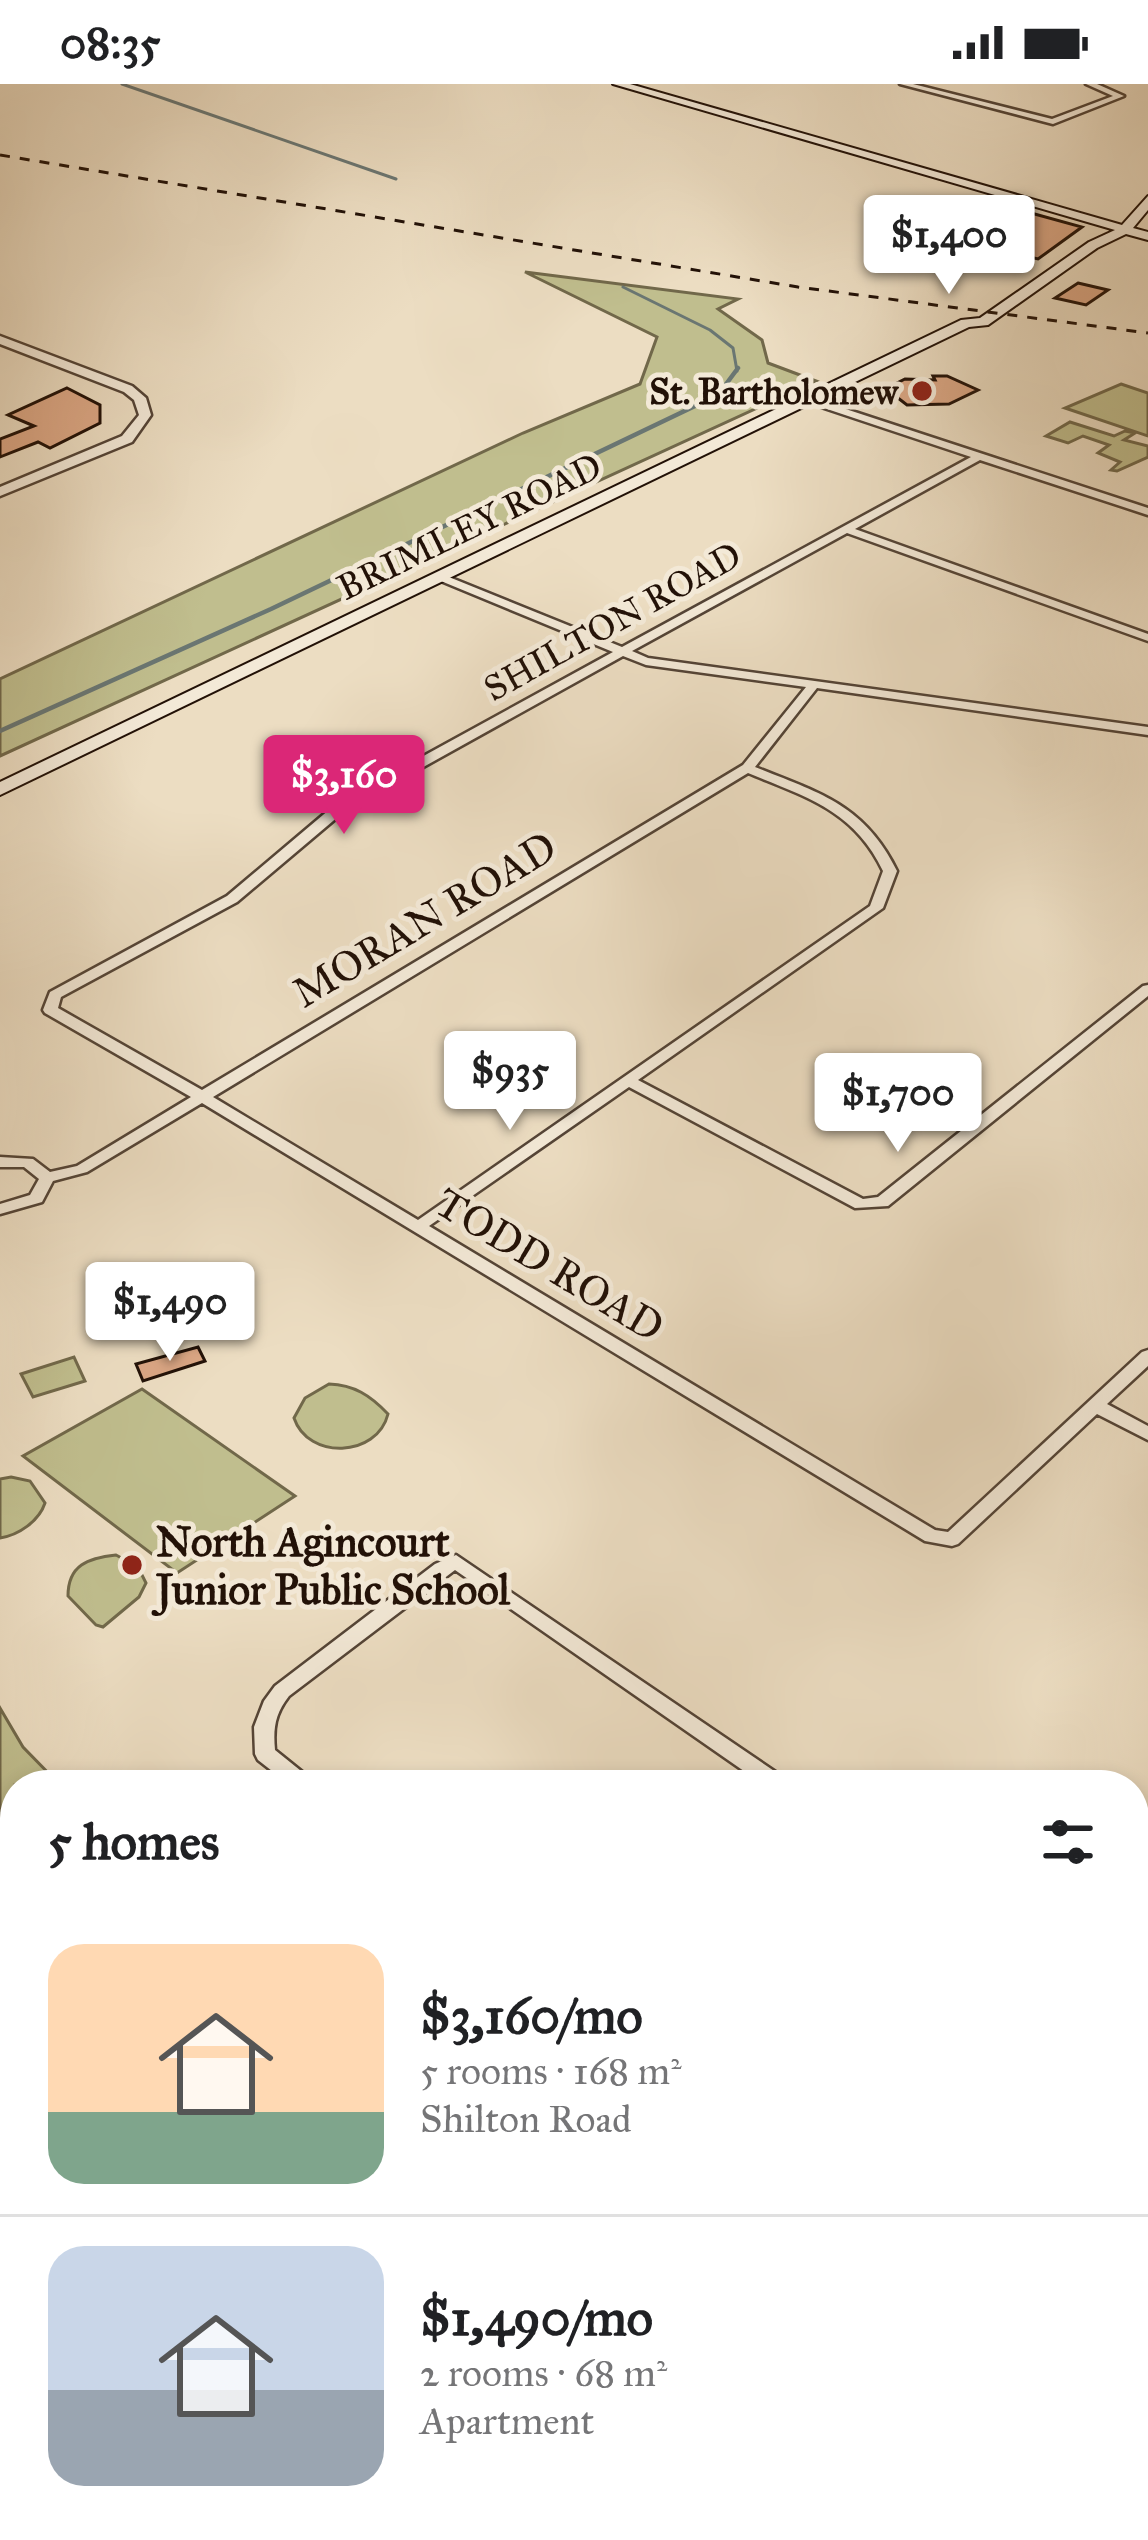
<!DOCTYPE html>
<meta charset="utf-8">
<style>
:root{--surface:#fff;--page:#f2f2f2;--text:#202124;--muted:#757577;--line:#e0e0e0;--accent:#db2777}
body{margin:0;font-family:"IM FELL Great Primer",serif;background:var(--page);color:var(--text);height:100vh;display:flex;flex-direction:column;font-size:45px;white-space:nowrap}
*{box-sizing:border-box;margin:0}
p{font-size:39px;color:var(--muted)}
.icon{flex:none;width:66px;height:66px;fill:none;stroke:currentColor;stroke-width:2;stroke-linecap:round;stroke-linejoin:round}
.map{position:relative;flex:1;overflow:hidden}
.details{position:absolute;left:0px;top:1686px;width:1149px;height:771px;display:flex;flex-direction:column;background:var(--surface);border-radius:48px 48px 0 0;box-shadow:0 6px 18px #0003}
.details>*{flex:none}
.price{position:absolute;translate:-50% -102px;padding:0 27px;border-radius:12px;background:#fff;color:#222;font-size:39px;line-height:78px;filter:drop-shadow(0 3px 6px #0008)}
.price::after{content:'';position:absolute;left:50%;top:72px;width:36px;height:27px;margin-left:-18px;background:inherit;clip-path:polygon(0 0,100% 0,50% 100%)}
.price.selected{background:var(--accent);color:#fff}
ul{padding:0;list-style:none}
li{display:flex;align-items:center;gap:36px;height:300px;padding:0 48px}
li+li{border-top:3px solid var(--line)}
li span{display:grid;place-items:center;flex:none;width:336px;height:240px;border-radius:36px;color:#555}
li>.icon{margin-inline-start:auto}
span .icon{width:144px;height:144px;fill:#fffc;stroke-width:1}
li b{font-size:51px}
h2{display:flex;justify-content:space-between;align-items:center;height:144px;padding:0 48px;font-size:51px}
.status{display:flex;justify-content:space-between;align-items:center;height:84px;padding:0 60px;background:var(--surface);direction:ltr}
.status svg{height:33px;fill:currentColor}
.map>svg:first-child{display:block}
.green{fill:#c0be8e;stroke:#71684a;stroke-width:3}
.lines{fill:none;stroke-linecap:round;stroke-linejoin:round}
.stream-far2{stroke:#6a7672;stroke-width:3}
.stream-far1{stroke:#6a7672;stroke-width:4.5}
.stream{stroke:#6a7672;stroke-width:8}
.building{fill:#dba785;stroke:#221107;stroke-width:3}
.minor-casing{stroke:#544436;stroke-width:5}
.tertiary-casing{stroke:#544436;stroke-width:5}
.secondary-casing{stroke:#221107;stroke-width:4}
.minor{fill:#f3e9d7;fill-rule:evenodd}
.tertiary{fill:#f3e9d7;fill-rule:evenodd}
.secondary{fill:#f3e9d7;fill-rule:evenodd}
.rail{stroke:#221107;stroke-width:3;stroke-dasharray:10 10;stroke-linecap:butt}
.poi-dot{fill:#8f2418;stroke:#f3e9d7;stroke-width:4.5}
.labels{text-anchor:middle;stroke-width:10;stroke-linejoin:round;paint-order:stroke}
.far-poi-label{font-size:36px;font-weight:bold;fill:#221107;stroke:#f3e9d7;text-anchor:end}
.far-street-label{font-size:36px;fill:#221107;stroke:#f3e9d7}
.street-label{font-size:42px;fill:#221107;stroke:#f3e9d7}
.poi-label{font-size:42px;font-weight:bold;fill:#221107;stroke:#f3e9d7;text-anchor:start}
</style>
<div class="status"><b>08:35</b><svg viewBox="0 0 49 12"><path d="M0 12V9h3v3zM5 12V6h3v6zM10 12V3h3v9zM15 12V0h3v12zM26 1h20v11H26zM47 4h2v5h-2z"/></svg></div>
<div class="map">
<svg width="1148" height="2456" viewBox="0 0 1148 2456">
<rect width="100%" height="100%" fill="#ecddc2"/>
<filter id="stains"><feTurbulence type="fractalNoise" baseFrequency=".00167" numOctaves="4"/><feColorMatrix values="0 0 0 0 .2 0 0 0 0 .09 0 0 0 0 .02 0 0 0 .5 -.17"/></filter>
<radialGradient id="worn" r=".72"><stop offset=".6" stop-color="#630" stop-opacity="0"/><stop offset="1" stop-color="#630" stop-opacity=".3"/></radialGradient>
<path class="green" d="M 525,188 L 738,215 L 718,225 L 762,256 L 768,279 L 816,297 L 0,672 L 0,595 L 523,349 L 640,300 L 657,253 Z
M 1121,300 L 1148,309 L 1148,352 L 1065,324 Z
M 1070,338 L 1114,352 L 1125,347 L 1135,349 L 1124,356 L 1148,362 L 1148,373 L 1117,387 L 1111,386 L 1120,378 L 1098,369 L 1109,361 L 1083,352 L 1068,359 L 1046,352 Z
M 74,1273 L 85,1297 L 33,1313 L 21,1290 Z
M 329,1300 C 354,1301 370,1311 388,1330 C 377,1374 308,1376 294,1334 L 305,1314 Z
M 142,1305 L 295,1412 L 177,1489 L 23,1372 Z
M 11,1393 L 30,1397 L 45,1419 C 39,1437 19,1451 0,1454 L 0,1395 Z
M 116,1471 L 138,1483 L 146,1499 L 139,1513 L 103,1543 L 96,1541 L 68,1512 C 68,1481 88,1474 116,1471 Z
M 0,1624 L 23,1663 L 60,1701 L 15,1701 L 15,1883 L 0,1869 Z
M 615,2442 L 877,2442 L 888,2456 L 630,2456 Z"/>
<g class="lines">
<path class="stream-far2" d="M 122,0 L 396,95
M 623,203 L 710,246 L 733,264 L 737,287"/>
<path class="stream-far1" d="M 0,647 L 271,525 L 718,311 L 738,284"/>
<path class="stream" d="M 0,1794 L 15,1806
M 721,2442 L 735,2456"/>
</g>
<path class="building" d="M 1013,124 L 1082,143 L 1038,175 L 944,153 Z
M 1078,199 L 1108,206 L 1086,221 L 1055,214 Z
M 933,292 L 947,292 L 978,306 L 949,320 L 907,321 L 898,314 L 893,301 L 905,295 L 935,296 Z
M 67,304 L 100,321 L 100,339 L 50,364 L 38,358 L 0,373 L 0,355 L 34,342 L 8,331 Z
M 198,1263 L 205,1277 L 143,1297 L 136,1280 Z"/>
<g class="lines">
<g class="minor-casing">
<path id="minor" d="M 900,0 L 913,0 L 1052,35 L 1113,12 L 1086,0 L 1097,0 L 1124,12 L 1053,40 Z
M 803,313 L 809,313 L 1148,424 L 1148,431 L 980,376 L 855,445 L 1148,550 L 1148,557 L 847,449 L 632,567 L 648,574 L 1148,643 L 1148,651 L 817,604 L 755,683 C 819,709 864,720 897,787 L 883,824 L 638,996 L 863,1115 L 878,1113 L 1143,902 L 1148,901 L 1148,912 L 888,1122 L 855,1124 L 629,1003 L 429,1142 L 935,1446 L 948,1448 L 1142,1268 L 1148,1266 L 1148,1282 L 1107,1320 L 1148,1342 L 1148,1356 L 1097,1330 L 958,1460 L 952,1462 L 925,1457 L 202,1019 L 87,1088 L 53,1097 L 42,1118 L 0,1130 L 0,1120 L 30,1111 L 39,1095 L 24,1083 L 0,1083 L 0,1073 L 33,1075 L 50,1088 L 77,1082 L 191,1013 L 45,929 L 43,926 L 50,908 L 227,812 L 336,720 L 613,568 L 436,495 L 436,491 L 444,491 L 622,563 L 971,373 L 803,317 ZM 623,572 L 646,581 L 806,603 L 743,681 L 202,1006 L 58,924 L 61,913 L 237,818 L 346,726 ZM 748,689 C 806,713 854,726 883,787 L 870,822 L 418,1136 L 213,1013 Z
M 456,1471 L 786,1695 L 789,1701 L 764,1701 L 455,1486 L 289,1612 C 275,1630 273,1644 275,1666 L 311,1695 L 314,1701 L 290,1701 L 258,1676 L 255,1670 L 254,1643 L 264,1617 L 275,1602 L 435,1480 Z
M 1148,1795 L 1148,1819 L 1141,1826 L 1134,1829 L 1134,1805 L 1141,1798 Z
M 1134,1940 L 1148,1948 L 1148,1970 L 1134,1962 Z
M 1134,2358 L 1148,2363 L 1148,2388 L 1134,2383 Z"/>
</g>
<g class="tertiary-casing">
<path id="tertiary" d="M 0,252 L 132,302 L 146,314 L 151,331 L 132,358 L 0,412 L 0,403 L 122,352 L 139,331 L 134,316 L 124,308 L 0,260 Z
M 0,2269 L 15,2278 L 15,2315 L 0,2306 Z
M 134,2442 L 172,2442 L 179,2456 L 141,2456 Z"/>
</g>
<g class="secondary-casing">
<path id="secondary" d="M 613,0 L 630,0 L 1122,141 L 1148,112 L 1148,126 L 1133,144 L 1148,148 L 1148,156 L 1126,150 L 1097,164 L 988,241 L 969,243 L 0,711 L 0,698 L 961,236 L 980,234 L 1089,158 L 1115,146 Z"/>
</g>
<use href="#minor" class="minor"/>
<use href="#tertiary" class="tertiary"/>
<use href="#secondary" class="secondary"/>
<path class="rail" d="M 0,71 L 798,203 L 1148,249"/>
</g>
<g class="poi-dot">
<circle cx="922" cy="307" r="12"/>
<circle cx="132" cy="1481" r="12"/>
</g>
<g class="labels">
<g class="far-poi-label">
<text x="898" y="320">St. Bartholomew</text>
</g>
<g class="far-street-label">
<text transform="translate(469 442) rotate(-26)" y="13">BRIMLEY ROAD</text>
<text transform="translate(612 537) rotate(-29)" y="13">SHILTON ROAD</text>
</g>
<g class="street-label">
<text transform="translate(424 835) rotate(-31)" y="15">MORAN ROAD</text>
<text transform="translate(550 1180) rotate(31)" y="15">TODD ROAD</text>
</g>
<g class="poi-label">
<text x="156" y="1472">North Agincourt<tspan x="156" dy="48">Junior Public School</tspan></text>
</g>
</g>
<rect width="100%" height="100%" filter="url(#stains)"/>
<rect width="100%" height="100%" fill="url(#worn)"/>
</svg>
<b class="price" style="left:949px;top:213px">$1,400</b>
<b class="price selected" style="left:344px;top:753px">$3,160</b>
<b class="price" style="left:510px;top:1049px">$935</b>
<b class="price" style="left:898px;top:1071px">$1,700</b>
<b class="price" style="left:170px;top:1280px">$1,490</b>
<section class="details">
<h2>5 homes<svg class="icon" aria-label="filters" viewBox="0 0 24 24"><path d="M4 7h16M4 17h16"/><circle cx="9" cy="7" r="2"/><circle cx="15" cy="17" r="2"/></svg></h2>
<ul>
<li><span style="background:linear-gradient(#ffd9b3 70%,#7fa58c 0)"><svg class="icon" aria-label="home" viewBox="0 0 24 24"><path d="M3 11l9-7 9 7M6 9v11h12V9"/></svg></span><div><b>$3,160/mo</b><p>5 rooms · 168 m²</p><p>Shilton Road</p></div></li>
<li><span style="background:linear-gradient(#c9d6e8 60%,#9aa5b1 0)"><svg class="icon" aria-label="home" viewBox="0 0 24 24"><path d="M3 11l9-7 9 7M6 9v11h12V9"/></svg></span><div><b>$1,490/mo</b><p>2 rooms · 68 m²</p><p>Apartment</p></div></li>
</ul>
</section>
</div>
